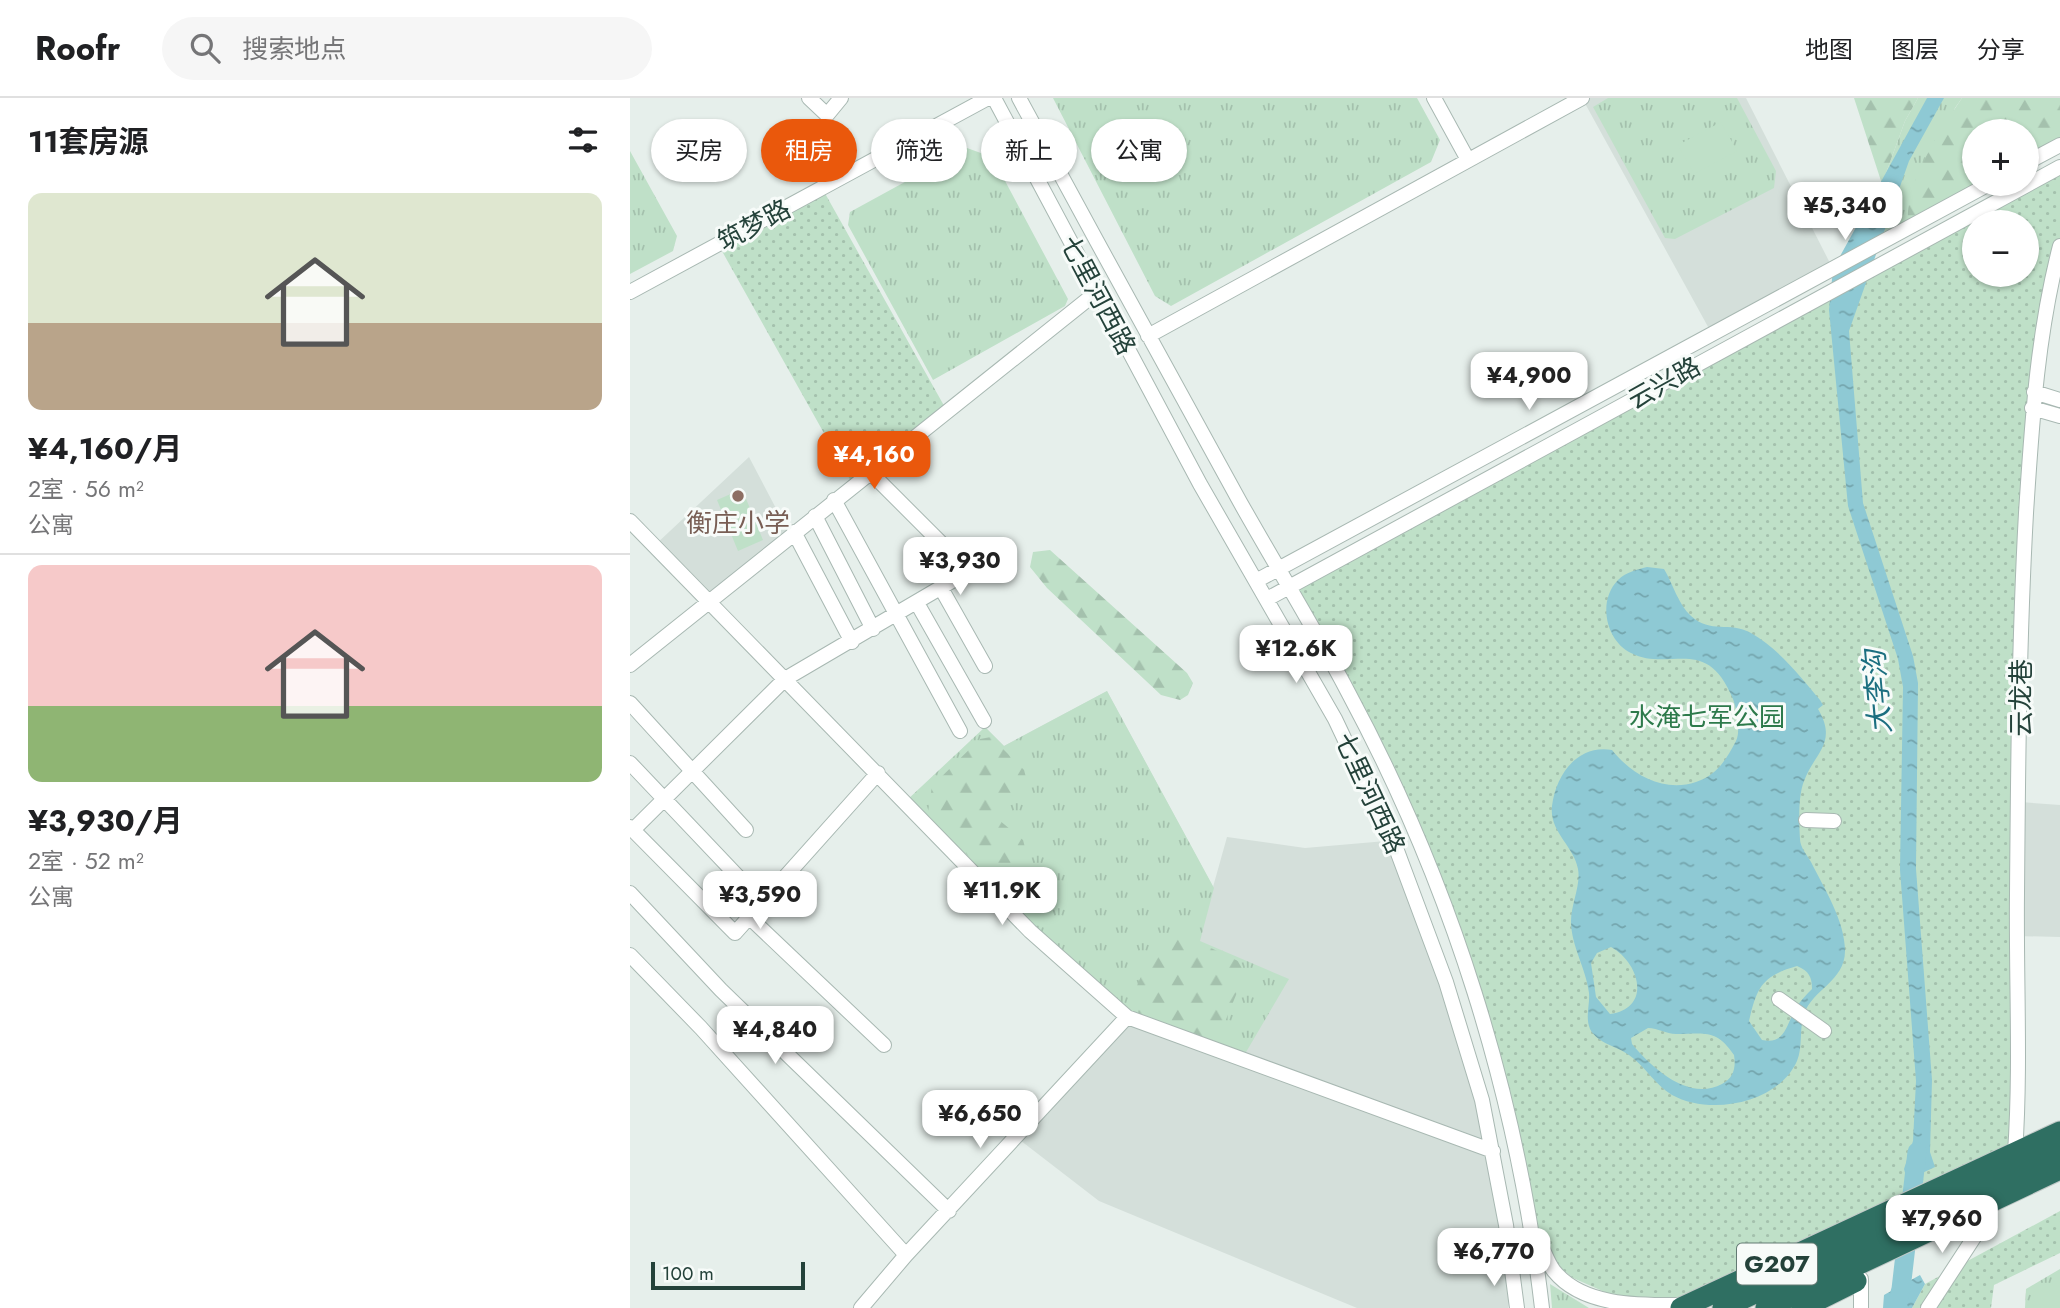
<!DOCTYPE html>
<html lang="zh">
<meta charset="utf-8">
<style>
:root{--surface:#fff;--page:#f6f6f6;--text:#202124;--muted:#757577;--line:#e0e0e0;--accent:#ea580c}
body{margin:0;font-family:Jost,"Noto Sans SC",sans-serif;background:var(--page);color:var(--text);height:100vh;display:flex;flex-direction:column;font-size:26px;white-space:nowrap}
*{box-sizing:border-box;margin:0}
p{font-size:23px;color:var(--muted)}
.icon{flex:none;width:38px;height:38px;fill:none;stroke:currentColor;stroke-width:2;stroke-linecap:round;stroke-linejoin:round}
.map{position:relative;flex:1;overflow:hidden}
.panel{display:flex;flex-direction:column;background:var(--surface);width:630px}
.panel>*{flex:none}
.hud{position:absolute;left:21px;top:21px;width:665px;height:63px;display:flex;gap:14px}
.fabs{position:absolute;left:1332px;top:21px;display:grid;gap:14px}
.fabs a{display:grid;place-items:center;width:77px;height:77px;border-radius:50%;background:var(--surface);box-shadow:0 2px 5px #0004;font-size:35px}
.scale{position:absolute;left:21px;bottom:18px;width:154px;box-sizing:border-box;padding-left:7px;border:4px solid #24423a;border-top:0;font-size:19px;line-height:24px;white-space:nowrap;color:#24423a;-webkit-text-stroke:5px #f7fbf9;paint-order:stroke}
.price{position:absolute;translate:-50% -60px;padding:0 16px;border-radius:14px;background:#fff;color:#222;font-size:23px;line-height:46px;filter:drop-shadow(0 2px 4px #0008)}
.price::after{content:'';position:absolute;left:50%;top:42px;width:21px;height:16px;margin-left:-10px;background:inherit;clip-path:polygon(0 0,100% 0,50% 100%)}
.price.current{background:var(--accent);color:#fff}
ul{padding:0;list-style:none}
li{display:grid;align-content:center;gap:14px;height:371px;padding:0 28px}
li+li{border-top:2px solid var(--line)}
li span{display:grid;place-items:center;height:217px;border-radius:14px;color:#555}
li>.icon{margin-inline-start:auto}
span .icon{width:126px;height:126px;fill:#fffc;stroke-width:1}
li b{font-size:30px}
h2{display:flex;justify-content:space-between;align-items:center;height:84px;padding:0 28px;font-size:30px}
.tag{padding:0 24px;border-radius:32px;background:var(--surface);box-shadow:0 2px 5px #0004;font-size:24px;line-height:63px}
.tag.current{background:var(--accent);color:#fff}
header{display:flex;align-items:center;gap:42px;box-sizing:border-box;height:98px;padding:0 35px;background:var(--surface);border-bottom:2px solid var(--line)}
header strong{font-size:33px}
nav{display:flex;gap:38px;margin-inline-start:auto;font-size:24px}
.search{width:490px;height:63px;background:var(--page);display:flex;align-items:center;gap:18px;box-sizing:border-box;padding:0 24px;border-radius:38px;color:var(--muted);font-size:26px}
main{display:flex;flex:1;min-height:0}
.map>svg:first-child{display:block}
.built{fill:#d4dfda}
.grass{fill:url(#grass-tufts)}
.forest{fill:url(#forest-firs)}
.park{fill:url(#park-dots);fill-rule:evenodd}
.pitch{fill:#bfe0c8}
.water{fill:url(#water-ripples);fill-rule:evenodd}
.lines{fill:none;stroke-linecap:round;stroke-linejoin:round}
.river{stroke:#8ec9d4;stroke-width:19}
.minor-casing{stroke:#a8b8b2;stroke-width:16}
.highway-casing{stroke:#c2cac8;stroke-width:23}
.minor{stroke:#fff;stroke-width:14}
.highway{stroke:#2f6f62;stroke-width:21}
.education-dot{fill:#8d6e63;stroke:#f7fbf9;stroke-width:2.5}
.labels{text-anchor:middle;stroke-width:6;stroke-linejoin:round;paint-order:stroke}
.shield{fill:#f7fbf9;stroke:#637a73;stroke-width:2}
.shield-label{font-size:24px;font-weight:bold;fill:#24423a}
.street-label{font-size:26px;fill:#24423a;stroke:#f7fbf9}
.education-label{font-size:26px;fill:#785e54;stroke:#f7fbf9}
.park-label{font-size:26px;fill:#2d7a4b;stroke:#f7fbf9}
.water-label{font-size:28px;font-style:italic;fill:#1c6f80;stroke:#f7fbf9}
</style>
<header>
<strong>Roofr</strong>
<div class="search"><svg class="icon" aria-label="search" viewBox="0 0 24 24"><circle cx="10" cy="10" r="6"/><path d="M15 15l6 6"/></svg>搜索地点</div>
<nav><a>地图</a><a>图层</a><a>分享</a></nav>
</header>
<main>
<section class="panel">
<h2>11套房源<svg class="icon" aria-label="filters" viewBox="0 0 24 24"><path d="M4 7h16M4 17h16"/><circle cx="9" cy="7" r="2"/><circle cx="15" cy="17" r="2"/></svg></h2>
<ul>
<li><span style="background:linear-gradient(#dfe7d0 60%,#b9a48a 0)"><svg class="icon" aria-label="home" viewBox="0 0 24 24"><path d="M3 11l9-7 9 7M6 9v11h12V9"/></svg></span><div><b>¥4,160/月</b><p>2室 · 56 m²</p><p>公寓</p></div></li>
<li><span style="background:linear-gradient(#f6c9c9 65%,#8fb573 0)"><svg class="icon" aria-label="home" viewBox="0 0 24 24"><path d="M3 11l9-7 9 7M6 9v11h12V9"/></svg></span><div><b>¥3,930/月</b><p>2室 · 52 m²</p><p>公寓</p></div></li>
</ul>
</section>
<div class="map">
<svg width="1430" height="1210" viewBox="0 0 1430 1210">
<defs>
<pattern id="grass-tufts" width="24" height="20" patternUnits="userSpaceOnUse" patternTransform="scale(1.75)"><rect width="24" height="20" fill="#bfe0c8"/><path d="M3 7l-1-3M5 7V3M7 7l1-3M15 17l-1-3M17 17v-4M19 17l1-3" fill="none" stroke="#a4c1ad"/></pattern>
<pattern id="forest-firs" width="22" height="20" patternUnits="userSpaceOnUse" patternTransform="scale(1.75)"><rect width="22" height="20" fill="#bfe0c8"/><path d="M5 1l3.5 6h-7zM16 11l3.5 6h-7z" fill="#a4c1ad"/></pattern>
<pattern id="park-dots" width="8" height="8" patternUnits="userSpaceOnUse" patternTransform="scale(1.75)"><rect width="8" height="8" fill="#bfe0c8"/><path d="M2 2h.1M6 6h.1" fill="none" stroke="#a4c1ad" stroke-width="1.8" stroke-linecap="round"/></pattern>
<pattern id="water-ripples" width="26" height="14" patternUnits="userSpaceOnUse" patternTransform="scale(1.75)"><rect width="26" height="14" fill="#8ec9d4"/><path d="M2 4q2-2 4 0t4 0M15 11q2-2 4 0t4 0" fill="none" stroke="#74a5ad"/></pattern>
</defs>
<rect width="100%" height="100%" fill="#e6efeb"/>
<path class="built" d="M 952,0 L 1116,0 L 1203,171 L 1082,236 Z
M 119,359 L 160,437 L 78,504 L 24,448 Z
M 477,593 L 583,789 L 597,739 L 675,750 L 756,743 L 811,887 L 855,1031 L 879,1169 L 878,1210 L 727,1210 L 469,1103 L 386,1039 L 496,919 L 355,629 L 374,648 Z
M 1390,704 L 1430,707 L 1430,839 L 1387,838 Z"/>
<path class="grass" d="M 423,0 L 787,0 L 810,42 L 801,64 L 541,208 L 525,198 Z
M 978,0 L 1107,0 L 1146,73 L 1144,90 L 1045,141 L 1035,140 L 963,9 Z
M 1288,0 L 1332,0 L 1325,10 L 1278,129 L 1203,171 L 1252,86 L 1275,23 Z
M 337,50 L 359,58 L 365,64 L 438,201 L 435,208 L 303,282 L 218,127 L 220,114 Z
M 0,53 L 47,138 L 43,153 L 0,176 Z
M 477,593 L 584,790 L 570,843 L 659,881 L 612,961 L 497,919 L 276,703 L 355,629 L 374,648 Z
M 1430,1171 L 1430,1210 L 1395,1210 L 1396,1191 Z
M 920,1186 L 959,1210 L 960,1210 L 922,1210 Z"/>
<path class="forest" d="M 1224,0 L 1288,0 L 1275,23 L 1252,86 Z
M 1332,0 L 1430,0 L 1430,47 L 1397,65 L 1396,33 L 1344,33 L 1344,86 L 1359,86 L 1278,129 C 1274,84 1308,36 1332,0 Z
M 420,452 L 557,575 L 563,585 L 558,597 L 550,602 L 531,597 L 417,490 L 400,469 L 403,454 Z
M 361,639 L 394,672 L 397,683 L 367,709 L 369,722 L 393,742 L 397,757 L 379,784 L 367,789 L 298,714 L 302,688 L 350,641 Z
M 554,837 L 610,864 L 615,875 L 588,941 L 580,944 L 509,917 C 507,910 504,902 505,895 C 510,872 533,845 554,837 Z"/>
<path class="park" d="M 1430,69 L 1430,148 L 1402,310 L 1385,1055 L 1057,1207 L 986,1199 L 943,1180 L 923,1164 L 901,1125 L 876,1004 L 770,700 L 659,490 ZM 1344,124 L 1396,124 L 1396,177 L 1344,177 Z
M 192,90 L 317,313 L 223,387 L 88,146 Z
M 1430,1113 L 1430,1155 L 1364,1187 L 1361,1210 L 1282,1210 L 1295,1186 Z"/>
<path class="pitch" d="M 1091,24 L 1107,53 L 1064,76 L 1048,47 Z
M 112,391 L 133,442 L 108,453 L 87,402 Z"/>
<path class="water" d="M 1297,0 L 1314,0 L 1279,63 L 1219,233 L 1233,405 L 1283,558 L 1288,585 L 1286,771 L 1302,982 L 1300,1054 L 1305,1069 L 1277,1082 L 1274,1071 L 1283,1043 L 1286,983 L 1270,772 L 1273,589 L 1268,561 L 1218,408 L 1199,212 L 1203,171 Z
M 1017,469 L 1034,471 C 1043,486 1048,506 1061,518 C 1081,536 1099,523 1121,535 C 1148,550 1170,578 1190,602 L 1193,607 L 1188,611 C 1208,645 1185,654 1174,683 C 1168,698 1169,724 1170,741 C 1170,749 1177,757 1181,764 C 1194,790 1215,823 1215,853 C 1215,883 1183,891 1174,916 C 1169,931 1173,949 1167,963 C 1148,1006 1080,1018 1042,997 C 1025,987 1015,968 999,957 C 987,948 968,946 960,931 C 955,919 960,907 959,895 C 956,870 941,848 941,823 C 941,806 951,787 948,771 C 944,748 919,734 922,708 C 926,676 948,646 982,652 C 1002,677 1034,695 1066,684 C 1087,677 1096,662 1106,643 C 1111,632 1107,612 1103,601 C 1076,535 1040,575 1001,555 C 976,543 967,503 988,482 C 996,474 1006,472 1017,469 ZM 981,849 C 1010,865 1022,910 980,916 L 966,899 L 961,865 L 967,855 ZM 1167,868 C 1179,873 1182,879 1182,891 C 1176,897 1170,903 1166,910 C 1156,926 1156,947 1132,942 L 1119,923 C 1127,889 1132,878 1167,868 ZM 1018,930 C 1028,930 1036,936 1046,936 C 1074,936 1086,930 1104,957 C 1106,969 1104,980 1092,986 C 1059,1004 1022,970 1002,946 L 1001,940 Z
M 1290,1177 L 1295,1186 L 1282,1210 L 1253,1210 L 1254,1197 Z"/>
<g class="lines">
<path class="river" d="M 1266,1210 L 1271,1191 L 1287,1054"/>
<g class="minor-casing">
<path id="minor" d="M 179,0 L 197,17 L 211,0
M 364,0 L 570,386 L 705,621 L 766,750 L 816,884 L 852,1002 L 876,1127 L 887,1210
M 389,0 C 462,135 536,270 610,404 C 646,468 685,531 719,596 C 821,786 887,996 912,1210
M 804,0 L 838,62
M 1396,65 L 1430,47
M 0,194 L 358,0
M 518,238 L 952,0
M 1404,294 L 1430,302
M 1402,310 L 1430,318
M 204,402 L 330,633
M 185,418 L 243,531
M 0,423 L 400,833 L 497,919 L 863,1053
M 164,434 L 222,544
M 626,483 L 1359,86
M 311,490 L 355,568
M 637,501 L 1430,69
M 287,505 L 354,623
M 0,567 L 467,194
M 0,605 L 116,732
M 0,665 L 132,804
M 1176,722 L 1204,723
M 0,729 L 105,835 L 248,675
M 3,732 L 155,581 L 339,473 L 240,374
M 0,795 L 91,892 L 319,1113
M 119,819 L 254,947
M 0,857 L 71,930 L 276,1157
M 1149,901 L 1194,933
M 1385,1055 C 1391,969 1386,882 1387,796 C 1388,669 1389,542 1396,415 C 1402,324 1407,237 1430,148
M 907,1139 C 913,1150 917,1164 924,1173 C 954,1210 1014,1207 1057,1207
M 231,1210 L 276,1157 L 497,919
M 1231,1210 L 1231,1181
M 1298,1210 L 1356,1121"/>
</g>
<g class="highway-casing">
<path id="highway" d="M 1051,1210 L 1430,1034
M 1093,1210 L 1430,1051
M 1136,1210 L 1430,1071
M 1172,1210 L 1226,1183"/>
</g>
<use href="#minor" class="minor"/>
<use href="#highway" class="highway"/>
</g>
<circle class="education-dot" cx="108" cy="398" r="7"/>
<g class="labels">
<rect class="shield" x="1107" y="1145.5" width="80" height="41" rx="5"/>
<g class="shield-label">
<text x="1147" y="1174">G207</text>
</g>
<g class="street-label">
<text transform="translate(124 127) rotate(-28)" y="9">筑梦路</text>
<text transform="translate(468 197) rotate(62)" y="9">七里河西路</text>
<text transform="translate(1034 285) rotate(-29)" y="9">云兴路</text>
<text transform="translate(1391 600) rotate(-90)" y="9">云龙巷</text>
<text transform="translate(740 695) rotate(65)" y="9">七里河西路</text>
</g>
<g class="education-label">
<text x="108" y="434">衡庄小学</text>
</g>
<g class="park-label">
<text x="1077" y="628">水淹七军公园</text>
</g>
<g class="water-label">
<text transform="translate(1247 594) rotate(-95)" y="10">大李沟</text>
</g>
</g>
</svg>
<div class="fabs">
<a>+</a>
<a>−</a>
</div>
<div class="scale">100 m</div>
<b class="price" style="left:1215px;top:144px">¥5,340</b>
<b class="price" style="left:899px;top:314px">¥4,900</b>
<b class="price current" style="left:244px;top:393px">¥4,160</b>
<b class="price" style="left:330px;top:499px">¥3,930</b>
<b class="price" style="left:666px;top:587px">¥12.6K</b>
<b class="price" style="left:372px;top:829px">¥11.9K</b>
<b class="price" style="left:130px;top:833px">¥3,590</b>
<b class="price" style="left:145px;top:968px">¥4,840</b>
<b class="price" style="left:350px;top:1052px">¥6,650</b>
<b class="price" style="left:1312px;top:1157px">¥7,960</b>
<b class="price" style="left:864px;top:1190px">¥6,770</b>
<div class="hud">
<a class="tag">买房</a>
<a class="tag current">租房</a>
<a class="tag">筛选</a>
<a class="tag">新上</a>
<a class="tag">公寓</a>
</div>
</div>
</main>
